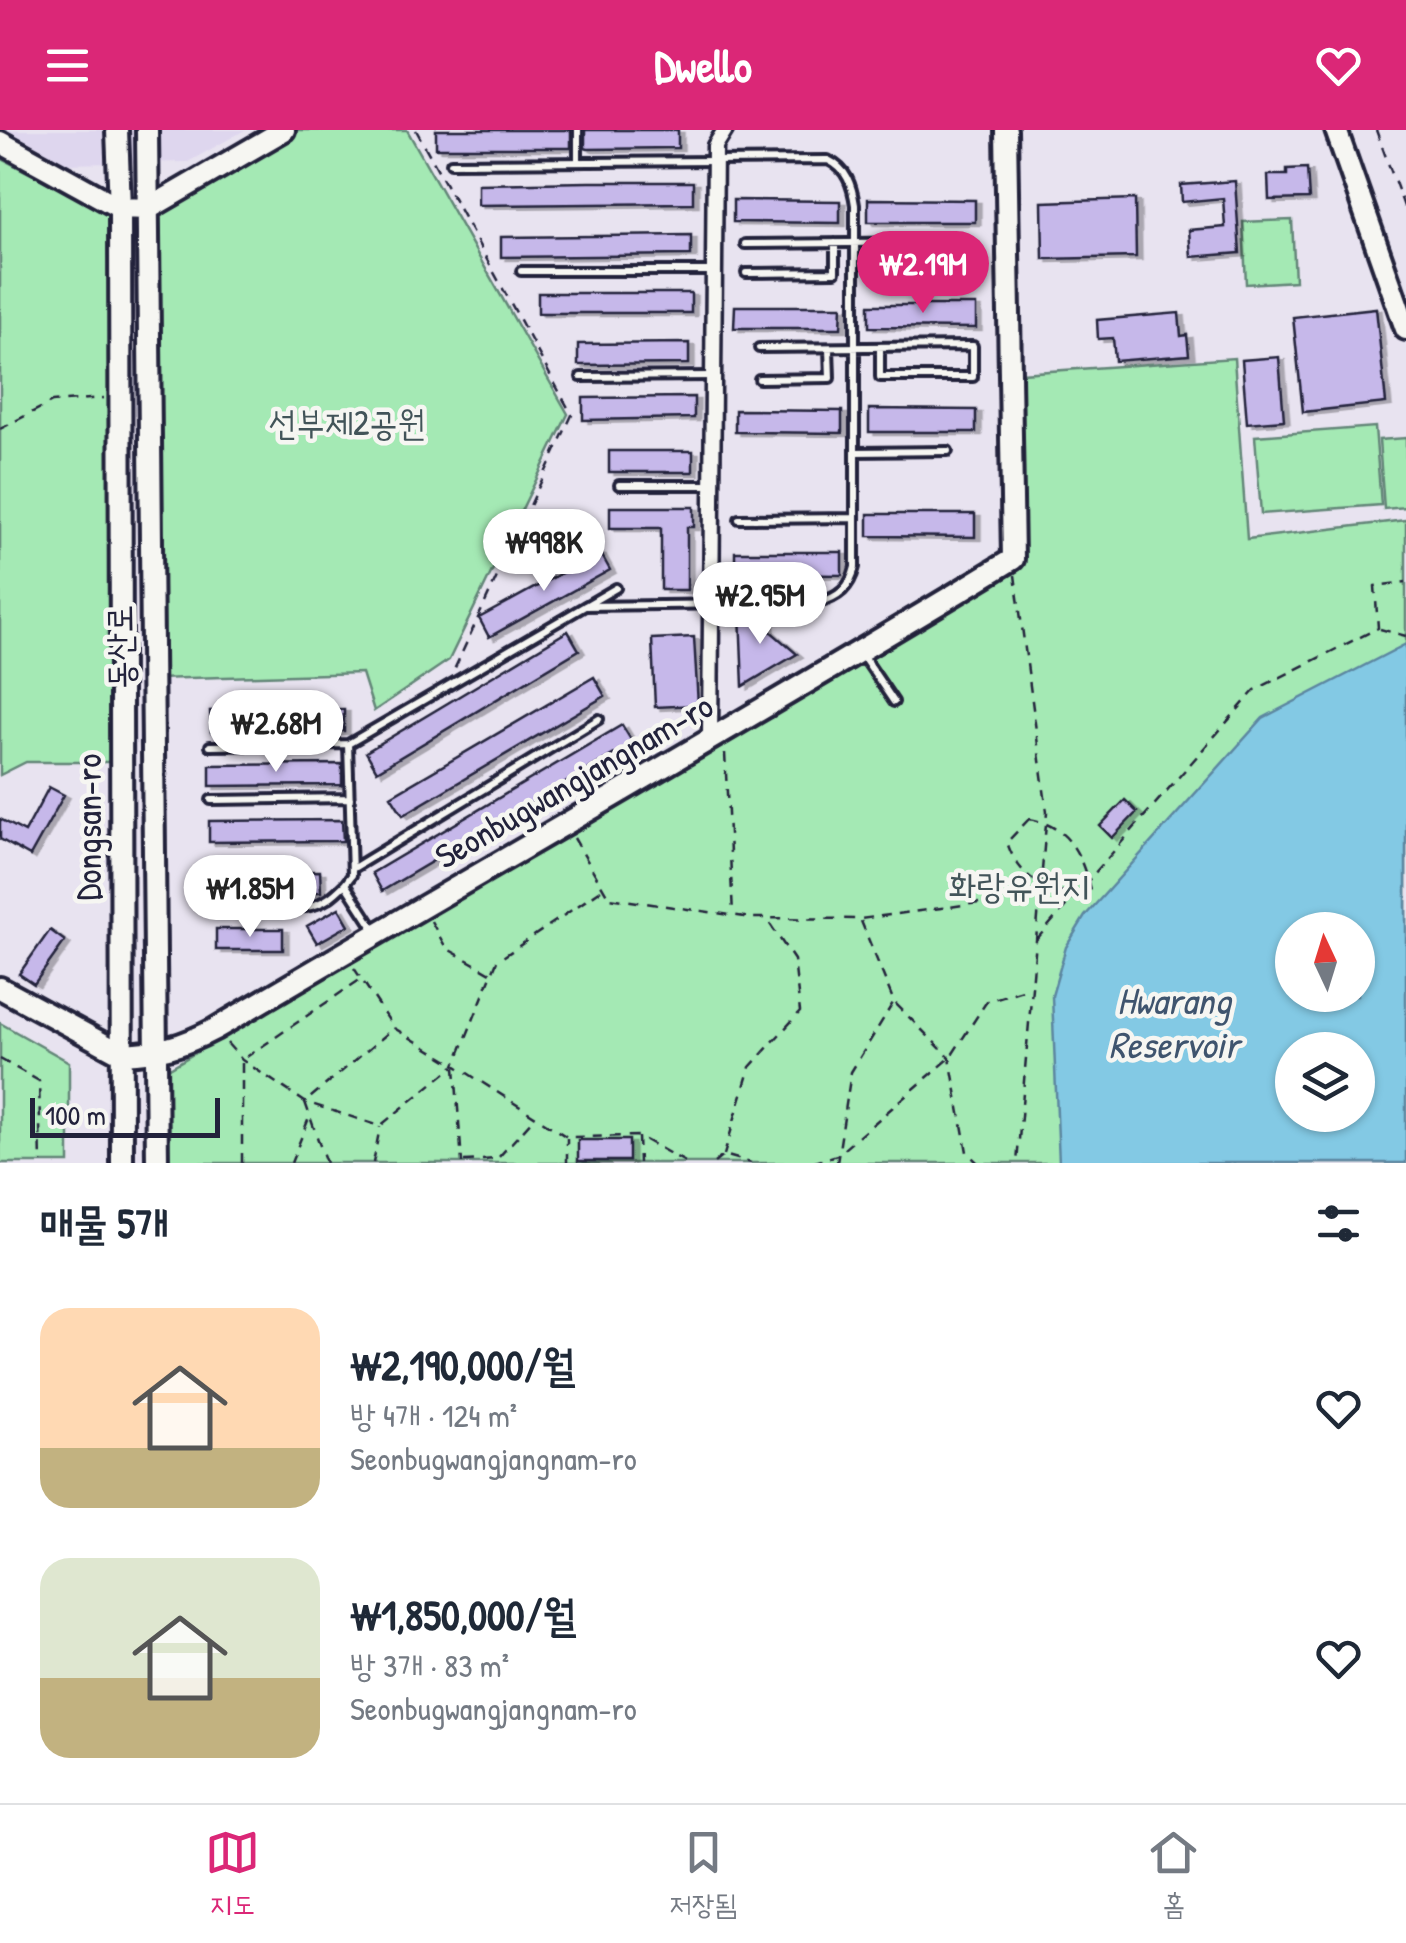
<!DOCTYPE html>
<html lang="ko">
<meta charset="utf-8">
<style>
:root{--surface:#fff;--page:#f2f2f3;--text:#1f2937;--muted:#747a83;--line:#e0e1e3;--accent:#db2777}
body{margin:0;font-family:"Patrick Hand","Poor Story",sans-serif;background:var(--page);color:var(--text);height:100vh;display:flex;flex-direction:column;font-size:38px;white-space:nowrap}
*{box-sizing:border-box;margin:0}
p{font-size:32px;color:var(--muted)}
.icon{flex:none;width:55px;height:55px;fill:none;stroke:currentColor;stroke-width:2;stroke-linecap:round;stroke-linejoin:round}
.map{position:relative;height:1033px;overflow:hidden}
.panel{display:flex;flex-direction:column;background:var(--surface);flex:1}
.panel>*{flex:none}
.needle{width:65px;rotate:356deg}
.tools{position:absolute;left:1275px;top:782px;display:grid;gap:20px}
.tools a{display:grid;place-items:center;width:100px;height:100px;border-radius:50%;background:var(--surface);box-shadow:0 2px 8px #0004;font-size:50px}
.scale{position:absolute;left:30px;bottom:25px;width:190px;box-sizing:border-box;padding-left:10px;border:5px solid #22223b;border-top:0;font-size:28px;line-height:35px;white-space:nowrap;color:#22223b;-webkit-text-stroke:8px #f6f6f2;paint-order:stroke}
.price{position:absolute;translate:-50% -85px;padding:0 22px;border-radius:35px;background:#fff;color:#222;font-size:32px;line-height:65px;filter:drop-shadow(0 2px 5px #0008)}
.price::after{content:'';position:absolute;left:50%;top:60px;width:30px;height:22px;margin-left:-15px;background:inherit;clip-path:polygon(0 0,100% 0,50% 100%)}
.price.current{background:var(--accent);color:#fff}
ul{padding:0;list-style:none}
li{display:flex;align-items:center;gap:30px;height:250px;padding:0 40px}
li span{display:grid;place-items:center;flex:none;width:280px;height:200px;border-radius:30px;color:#555}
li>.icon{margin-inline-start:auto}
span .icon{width:120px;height:120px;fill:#fffc;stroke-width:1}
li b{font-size:42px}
h2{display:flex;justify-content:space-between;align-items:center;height:120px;padding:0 40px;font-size:42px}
header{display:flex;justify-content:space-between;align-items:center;height:130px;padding:0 40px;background:var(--accent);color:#fff;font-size:45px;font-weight:700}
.tab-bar{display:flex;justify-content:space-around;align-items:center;height:140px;border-top:2px solid var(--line);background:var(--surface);font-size:28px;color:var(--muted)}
.tab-bar a{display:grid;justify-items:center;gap:5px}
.tab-bar .current{color:var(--accent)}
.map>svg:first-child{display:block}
.built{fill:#ded6ee}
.green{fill:#a4e9b4;stroke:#638678;stroke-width:2.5;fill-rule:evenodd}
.water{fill:#83c9e4;stroke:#5c86a0;stroke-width:2.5;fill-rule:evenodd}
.building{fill:#c6b8ea;stroke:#22223b;stroke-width:2.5;filter:url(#shadow)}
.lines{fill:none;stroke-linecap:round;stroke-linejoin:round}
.lane-casing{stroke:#22223b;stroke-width:14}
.street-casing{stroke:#22223b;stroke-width:21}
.secondary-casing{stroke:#22223b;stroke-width:28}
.path{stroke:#22223b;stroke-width:2.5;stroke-dasharray:10 8;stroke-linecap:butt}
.lane{stroke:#f6f6f2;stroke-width:6}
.street{stroke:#f6f6f2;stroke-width:14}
.secondary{stroke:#f6f6f2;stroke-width:20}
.labels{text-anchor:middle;stroke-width:9;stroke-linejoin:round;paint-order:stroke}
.park-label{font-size:35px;fill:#425459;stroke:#f6f6f2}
.street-label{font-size:35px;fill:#22223b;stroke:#f6f6f2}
.water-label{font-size:38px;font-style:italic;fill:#3f546e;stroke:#f6f6f2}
</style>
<header><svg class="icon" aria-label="menu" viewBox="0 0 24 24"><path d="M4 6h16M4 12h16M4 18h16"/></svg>Dwello<svg class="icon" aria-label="heart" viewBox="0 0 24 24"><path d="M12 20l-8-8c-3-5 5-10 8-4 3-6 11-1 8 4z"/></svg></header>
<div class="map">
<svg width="1406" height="1033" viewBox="0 0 1406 1033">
<defs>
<filter id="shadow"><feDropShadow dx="5.5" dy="3" stdDeviation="0" flood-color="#0004"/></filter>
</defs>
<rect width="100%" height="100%" fill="#e8e3f0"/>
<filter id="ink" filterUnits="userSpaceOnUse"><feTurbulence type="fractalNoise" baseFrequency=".01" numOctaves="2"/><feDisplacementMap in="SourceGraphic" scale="20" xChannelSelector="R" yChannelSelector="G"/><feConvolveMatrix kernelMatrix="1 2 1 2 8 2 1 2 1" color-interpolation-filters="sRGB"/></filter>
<g filter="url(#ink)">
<path class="built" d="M 0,0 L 245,0 L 188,32 L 57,34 Z"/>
<path class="green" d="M 290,0 L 407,0 L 568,284 L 449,530 L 374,581 L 362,543 L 155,549 L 150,83 Z
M 0,28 L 113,86 L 118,632 L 26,632 L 0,645 Z
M 1292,90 L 1295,151 L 1246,154 L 1243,92 Z
M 1234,228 L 1247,409 L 1406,390 L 1406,1033 L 164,1033 L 163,942 L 1019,435 L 1022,243 ZM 1292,800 L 1358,800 L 1358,865 L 1292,865 ZM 1292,920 L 1358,920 L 1358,985 L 1292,985 Z
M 1375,297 L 1381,375 L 1261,384 L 1255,306 Z
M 1406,308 L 1406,377 L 1384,379 L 1379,310 Z
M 0,893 L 69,932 L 69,1033 L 0,1033 Z"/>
<path class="water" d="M 1406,514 L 1406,1033 L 1059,1033 L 1052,866 L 1066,817 L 1085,786 L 1263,588 ZM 1358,800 L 1358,865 L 1292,865 L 1292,800 ZM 1358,920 L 1358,985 L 1292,985 L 1292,920 Z"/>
<path class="building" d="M 436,0 L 571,0 L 571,18 L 436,18 Z
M 585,0 L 678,0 L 678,18 L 588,19 L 585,18 Z
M 1307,38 L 1309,69 L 1269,70 L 1268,45 L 1287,45 L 1287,39 Z
M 1235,51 L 1240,123 L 1191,127 L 1189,100 L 1225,97 L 1223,68 L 1182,72 L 1181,55 Z
M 589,52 L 693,52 L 693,73 L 478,75 L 478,54 Z
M 868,69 L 975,70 L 975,92 L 868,92 Z
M 1135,69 L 1136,127 L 1043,129 L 1042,72 Z
M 733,70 L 840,71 L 840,93 L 733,92 Z
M 691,105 L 691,125 L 501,127 L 501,107 Z
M 538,163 L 691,163 L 691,183 L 538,183 Z
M 869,175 L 976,175 L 976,198 L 869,197 Z
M 735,176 L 842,176 L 841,198 L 734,198 Z
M 1376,178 L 1386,273 L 1303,282 L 1293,187 Z
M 1179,183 L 1181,206 L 1187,205 L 1189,225 L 1115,231 L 1113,208 L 1098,209 L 1097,190 Z
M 689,213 L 689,234 L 578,235 L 578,214 Z
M 1279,227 L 1284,290 L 1247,293 L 1242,230 Z
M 694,267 L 694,288 L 583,290 L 583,268 Z
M 869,279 L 976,280 L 976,302 L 869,302 Z
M 735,280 L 842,281 L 842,303 L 735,302 Z
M 609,321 L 693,321 L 693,342 L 609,342 Z
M 610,377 L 694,377 L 694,397 L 687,397 L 687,460 L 661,460 L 661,398 L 610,398 Z
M 868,384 L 975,384 L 975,407 L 868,406 Z
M 600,422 L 610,440 L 489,507 L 479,488 Z
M 735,422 L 842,422 L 842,445 L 735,444 Z
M 768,482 L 769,500 L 797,524 L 743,556 L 740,483 Z
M 568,501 L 579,520 L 377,641 L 366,622 Z
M 694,507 L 698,575 L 655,577 L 652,509 Z
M 594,547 L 605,566 L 403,685 L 391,666 Z
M 344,579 L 344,601 L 211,602 L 210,581 Z
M 622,595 L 633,613 L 382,761 L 372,743 Z
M 342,634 L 342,655 L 210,656 L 210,635 Z
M 49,657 L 64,665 L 30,726 L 0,709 L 0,689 L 25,702 Z
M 1125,670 L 1137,682 L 1112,708 L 1100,696 Z
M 342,690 L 343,711 L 209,712 L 209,691 Z
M 320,741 L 321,762 L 209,763 L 209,742 Z
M 339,778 L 349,795 L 317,813 L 307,796 Z
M 216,799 L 283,799 L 283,820 L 216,820 Z
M 50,800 L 65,811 L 34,854 L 19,844 Z
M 578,1010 L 629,1010 L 629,1031 L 578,1031 Z"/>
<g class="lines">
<g class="lane-casing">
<path id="lane" d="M 578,32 L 578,0
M 451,33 L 828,30 C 847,39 852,55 855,75 L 855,437 C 850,458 839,467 818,473 L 585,476
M 873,113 L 874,142 L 943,141
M 745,114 L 943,112
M 521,141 L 714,141
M 746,143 L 835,142 L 835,113
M 759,218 L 973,216 L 973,247 L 880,247 L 880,217
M 581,247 L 713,246
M 759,249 L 830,248 L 829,218
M 855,322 L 948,321
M 619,355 L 712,355
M 739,389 L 855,388
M 861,523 L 894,572
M 210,616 L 348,614
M 211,670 L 350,668
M 352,739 L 599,589
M 213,779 L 306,777 C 324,774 333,766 345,754
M 376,802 L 345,754 L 352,745 L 348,614 L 616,458"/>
</g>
<g class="street-casing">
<path id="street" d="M 710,609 L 715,16 L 725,0"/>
</g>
<g class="secondary-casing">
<path id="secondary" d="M 117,0 L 120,78 L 122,1033
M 147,0 L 157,1033
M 1336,0 L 1406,199
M 0,12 L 120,78 L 148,79 L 284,0
M 0,858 L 122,924
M 122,924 C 160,922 181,917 215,899 C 480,742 749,590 1013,429 L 1006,0"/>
</g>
<path class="path" d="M 416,0 L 572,285 L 453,542
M 1376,0 L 1406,82
M 0,299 L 52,272 L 104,268
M 1015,445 L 1047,682 L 1017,1033
M 1380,499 L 1406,506
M 725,623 L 733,784
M 1029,689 C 1070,696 1082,726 1091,764 C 1052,765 1019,751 1007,712 Z
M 574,708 L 609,768 L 752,788 L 860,789 L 1038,765
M 601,760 L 497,831 L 455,935 L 567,1007 L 638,1006 L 687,1033
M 431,791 L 446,818 L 491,843
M 861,791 L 894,872 L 950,928 L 967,1022 L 978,1033
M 1036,810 L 1255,560 L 1378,498 L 1375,456 L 1406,452
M 354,838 L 394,898 L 454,934
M 227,913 L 242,930 L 305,972 L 380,996 L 454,936
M 0,929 L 39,951 L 41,1033
M 455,937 L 462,1033
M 638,1007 L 639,1033
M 724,1025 L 750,937 L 800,882 L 794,830 L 766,788
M 464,1031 L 497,1029 L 535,987
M 242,1033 L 242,930 L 361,849
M 291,1033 L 309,988
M 326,1033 L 305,972 L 394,898
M 373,1033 L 380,997
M 567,1033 L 567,1008
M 714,1033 L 724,1025 L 751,1033
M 812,1033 L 837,1025 L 950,928 L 987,871 L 1029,858
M 837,1033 L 851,942 L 893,873"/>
<use href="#lane" class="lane"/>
<use href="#street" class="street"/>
<use href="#secondary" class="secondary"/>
</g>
</g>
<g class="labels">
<g class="park-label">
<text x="347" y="305">선부제2공원</text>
<text x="1019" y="768">화랑유원지</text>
</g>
<g class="street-label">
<text transform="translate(120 517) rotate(-91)" y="12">동산로</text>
<text transform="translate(574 651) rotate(-30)" y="12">Seonbugwangjangnam-ro</text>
<text transform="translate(89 697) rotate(-90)" y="12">Dongsan-ro</text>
</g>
<g class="water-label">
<text x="1174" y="884">Hwarang<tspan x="1174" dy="44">Reservoir</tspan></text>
</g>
</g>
</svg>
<div class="tools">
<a><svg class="needle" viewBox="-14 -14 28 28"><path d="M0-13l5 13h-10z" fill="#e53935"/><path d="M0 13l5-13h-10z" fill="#747a83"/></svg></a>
<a><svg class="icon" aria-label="layers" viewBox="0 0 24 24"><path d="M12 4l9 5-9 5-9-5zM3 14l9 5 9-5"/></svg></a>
</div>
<div class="scale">100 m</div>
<b class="price current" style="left:923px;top:186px">₩2.19M</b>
<b class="price" style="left:544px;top:464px">₩998K</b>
<b class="price" style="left:760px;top:517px">₩2.95M</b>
<b class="price" style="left:276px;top:645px">₩2.68M</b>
<b class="price" style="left:250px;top:810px">₩1.85M</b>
</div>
<section class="panel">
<h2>매물 5개<svg class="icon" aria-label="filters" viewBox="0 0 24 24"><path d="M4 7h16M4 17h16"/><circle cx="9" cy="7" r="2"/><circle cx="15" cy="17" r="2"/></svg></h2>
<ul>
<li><span style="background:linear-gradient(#ffd9b3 70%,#c2b280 0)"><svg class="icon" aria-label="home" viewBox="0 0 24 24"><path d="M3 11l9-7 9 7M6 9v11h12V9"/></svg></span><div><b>₩2,190,000/월</b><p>방 4개 · 124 m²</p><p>Seonbugwangjangnam-ro</p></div><svg class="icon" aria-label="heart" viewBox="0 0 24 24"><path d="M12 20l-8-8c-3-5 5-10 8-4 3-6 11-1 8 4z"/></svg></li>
<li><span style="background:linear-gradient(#dfe7d0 60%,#c2b280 0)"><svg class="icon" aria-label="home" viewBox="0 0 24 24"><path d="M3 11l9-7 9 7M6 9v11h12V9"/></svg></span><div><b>₩1,850,000/월</b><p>방 3개 · 83 m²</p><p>Seonbugwangjangnam-ro</p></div><svg class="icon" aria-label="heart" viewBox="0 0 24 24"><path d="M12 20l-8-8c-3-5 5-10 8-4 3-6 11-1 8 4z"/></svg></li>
</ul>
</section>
<nav class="tab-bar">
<a class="current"><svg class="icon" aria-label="map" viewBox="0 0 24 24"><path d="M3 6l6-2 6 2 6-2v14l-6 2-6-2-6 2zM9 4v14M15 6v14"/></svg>지도</a>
<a><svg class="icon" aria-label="saved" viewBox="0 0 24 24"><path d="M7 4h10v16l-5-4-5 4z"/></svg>저장됨</a>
<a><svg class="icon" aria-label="home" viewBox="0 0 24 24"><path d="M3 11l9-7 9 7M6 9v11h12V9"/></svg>홈</a>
</nav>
